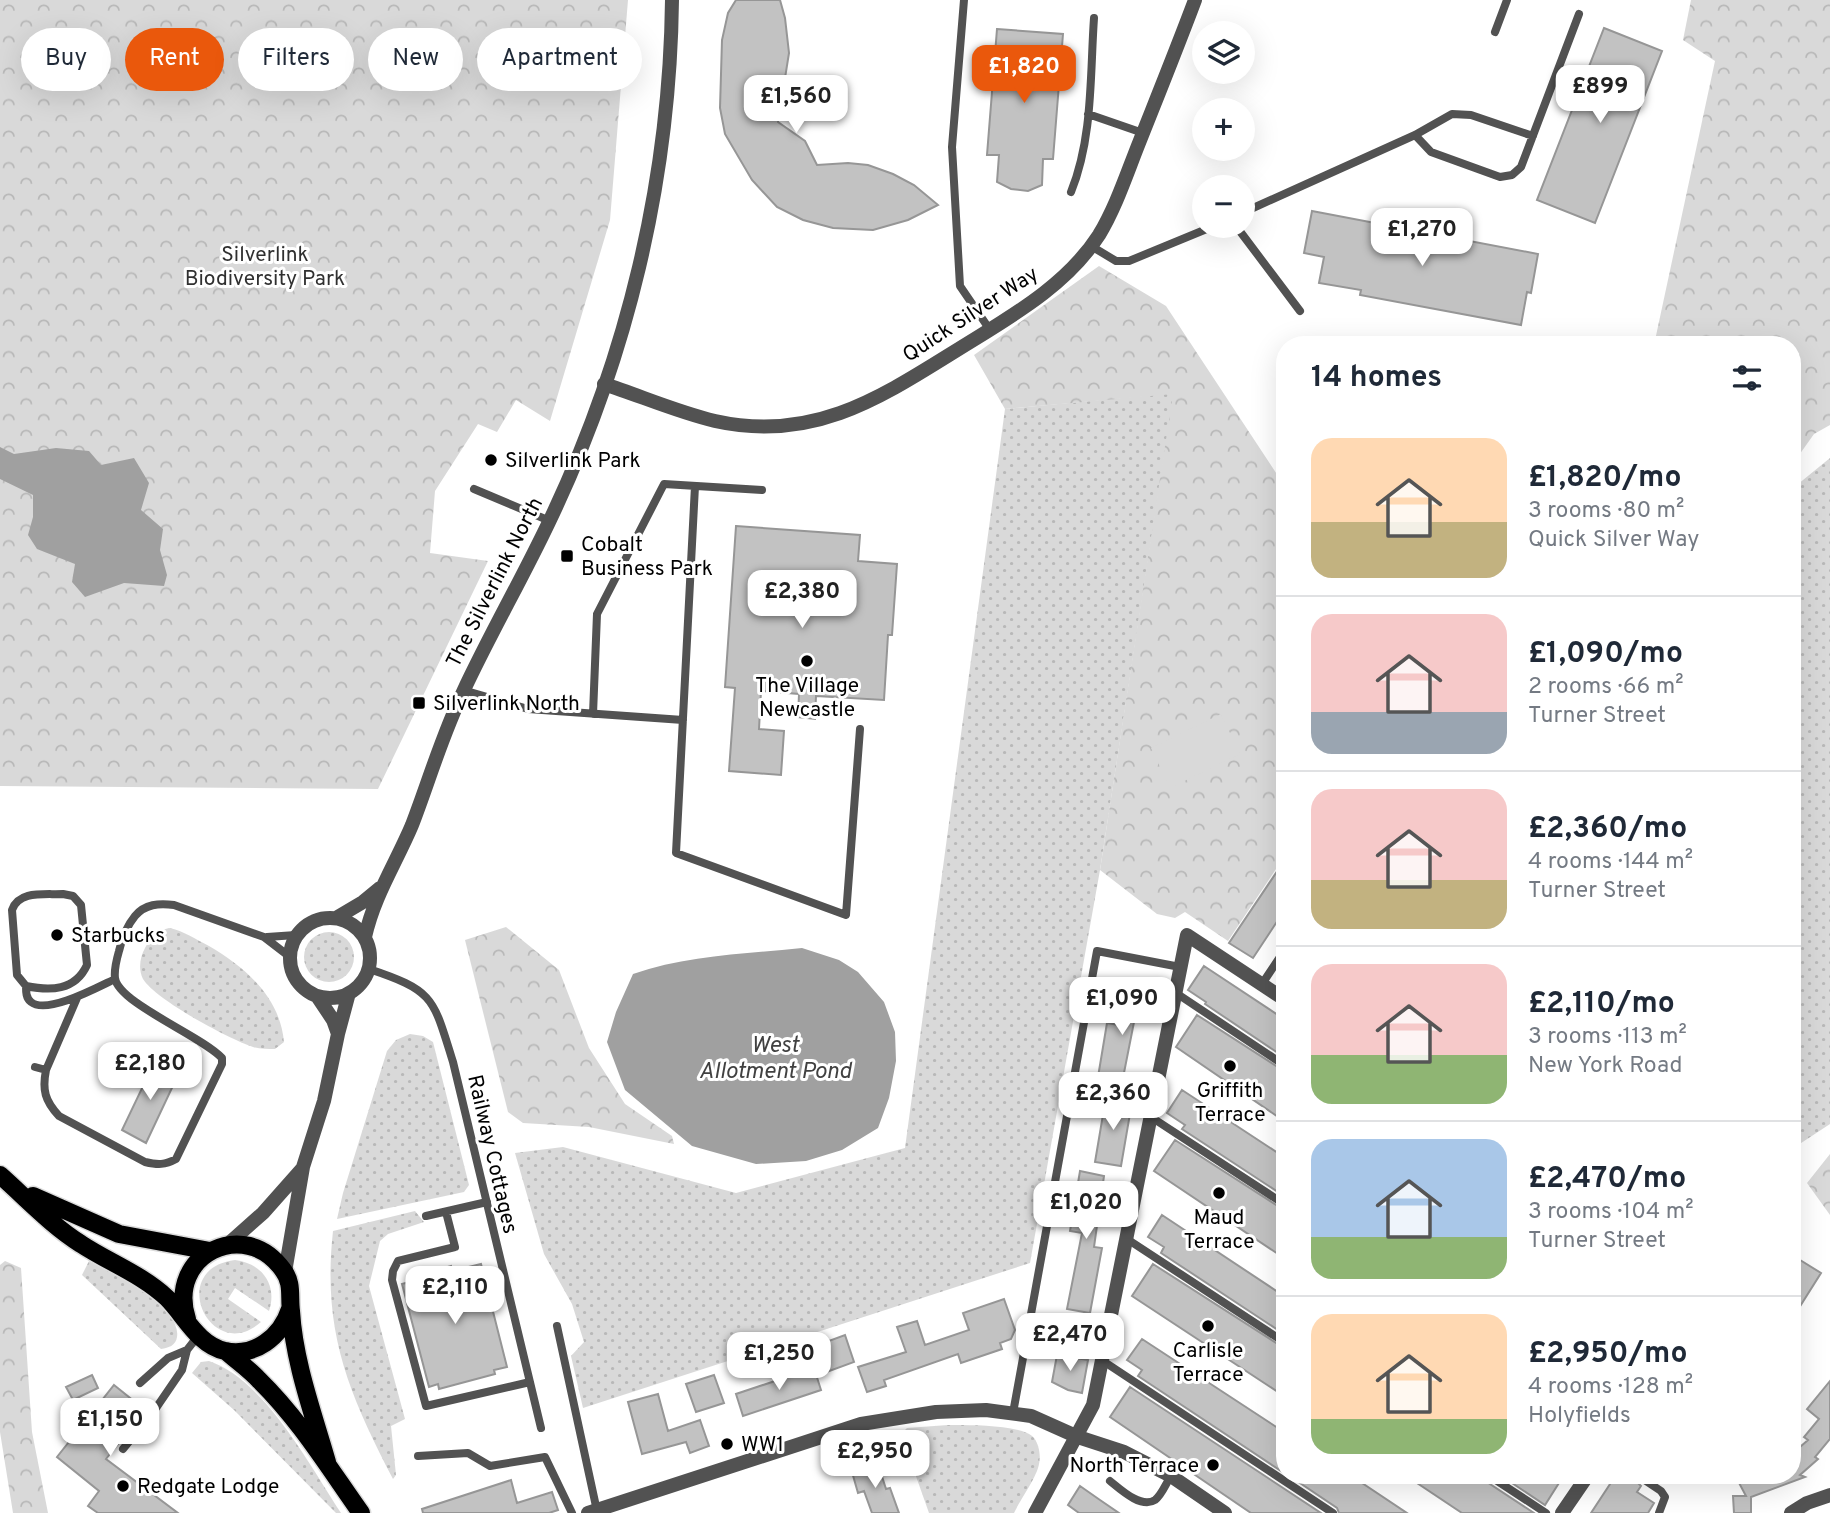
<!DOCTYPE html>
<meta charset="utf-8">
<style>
:root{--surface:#fff;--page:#f6f6f7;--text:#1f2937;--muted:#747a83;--line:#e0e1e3;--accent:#ea580c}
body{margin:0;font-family:Overpass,sans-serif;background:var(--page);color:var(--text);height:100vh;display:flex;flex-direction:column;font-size:26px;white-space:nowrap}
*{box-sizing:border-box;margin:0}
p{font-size:23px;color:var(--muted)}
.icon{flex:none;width:38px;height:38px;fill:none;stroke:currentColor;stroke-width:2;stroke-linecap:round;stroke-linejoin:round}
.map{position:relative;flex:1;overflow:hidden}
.details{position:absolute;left:1276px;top:336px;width:525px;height:1148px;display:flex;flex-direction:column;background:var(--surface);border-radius:28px;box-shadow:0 7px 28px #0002}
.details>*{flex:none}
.banner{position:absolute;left:21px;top:28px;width:665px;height:63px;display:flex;gap:14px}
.controls{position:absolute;left:1192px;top:21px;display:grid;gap:14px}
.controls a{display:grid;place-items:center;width:63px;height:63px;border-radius:50%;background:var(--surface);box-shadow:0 7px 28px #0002;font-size:35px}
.price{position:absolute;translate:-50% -60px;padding:0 16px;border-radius:14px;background:#fff;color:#222;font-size:23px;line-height:46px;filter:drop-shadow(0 2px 4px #0008)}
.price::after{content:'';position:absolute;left:50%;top:42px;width:21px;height:16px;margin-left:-10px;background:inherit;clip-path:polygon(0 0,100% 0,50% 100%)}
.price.on{background:var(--accent);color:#fff}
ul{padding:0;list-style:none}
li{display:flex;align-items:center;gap:21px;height:175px;padding:0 35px}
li+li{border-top:2px solid var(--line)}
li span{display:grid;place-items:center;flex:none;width:196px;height:140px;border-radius:21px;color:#555}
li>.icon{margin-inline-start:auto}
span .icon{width:84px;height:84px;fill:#fffc;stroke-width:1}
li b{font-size:30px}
h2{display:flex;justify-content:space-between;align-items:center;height:84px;padding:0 35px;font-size:30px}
.pill{padding:0 24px;border-radius:32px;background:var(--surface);box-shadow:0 7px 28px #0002;font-size:24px;line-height:63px}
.pill.on{background:var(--accent);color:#fff}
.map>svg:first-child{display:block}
.grass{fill:url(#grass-dots)}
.forest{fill:url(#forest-crowns)}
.pitch{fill:#d9d9d9}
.water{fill:#a0a0a0}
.building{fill:#c2c2c2;stroke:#969696;stroke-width:2}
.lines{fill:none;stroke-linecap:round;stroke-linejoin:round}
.primary-casing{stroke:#dbdbdb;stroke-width:21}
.service{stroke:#525252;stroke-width:8}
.minor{stroke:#525252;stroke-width:14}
.tertiary{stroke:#525252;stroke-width:14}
.primary{stroke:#000;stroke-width:18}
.poi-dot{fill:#000;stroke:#fff;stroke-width:2.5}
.labels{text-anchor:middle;stroke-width:6;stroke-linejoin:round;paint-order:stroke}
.park-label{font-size:21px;fill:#303030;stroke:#fff}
.street-label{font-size:21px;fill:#000;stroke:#fff}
.poi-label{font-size:21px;fill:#000;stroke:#fff;text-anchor:start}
.water-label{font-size:23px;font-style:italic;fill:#414141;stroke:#fff}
</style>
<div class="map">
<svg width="1830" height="1513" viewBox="0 0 1830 1513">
<defs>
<pattern id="grass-dots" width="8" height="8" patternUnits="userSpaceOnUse" patternTransform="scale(1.75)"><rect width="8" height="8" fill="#d9d9d9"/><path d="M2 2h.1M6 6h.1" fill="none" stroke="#b8b8b8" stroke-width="1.8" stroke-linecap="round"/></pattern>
<pattern id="forest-crowns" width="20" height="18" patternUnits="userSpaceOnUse" patternTransform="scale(1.75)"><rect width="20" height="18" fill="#d9d9d9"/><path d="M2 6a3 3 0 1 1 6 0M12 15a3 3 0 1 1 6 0" fill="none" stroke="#b8b8b8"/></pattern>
</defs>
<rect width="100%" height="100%" fill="#fff"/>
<path class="grass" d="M 1174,393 L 1100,870 L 1030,1263 L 583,1408 L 571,1356 L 584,1342 L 572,1304 L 544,1254 L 515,1153 L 563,1147 L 736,1193 L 905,1148 L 1005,409 Z
M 1830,458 L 1830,1124 L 1792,1149 L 1792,489 Z
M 169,928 C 184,931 195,939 209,946 C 245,967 280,997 284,1042 L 275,1049 C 268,1049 260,1049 253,1047 C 229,1039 156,1000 143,979 C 138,969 140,957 145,948 C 151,937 157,931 169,928 Z
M304 957a25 25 0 1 1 50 0a25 25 0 1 1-50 0Z
M 410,1034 L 423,1036 L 433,1042 L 469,1185 L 464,1192 L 337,1219 L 343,1193 L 387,1051 L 396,1040 Z
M 415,1211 L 424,1222 L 388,1234 L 380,1241 L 369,1286 L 405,1419 L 391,1426 L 396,1475 L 393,1479 C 348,1392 322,1331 333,1231 Z
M 235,1260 C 261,1263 278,1284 269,1311 L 235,1288 L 228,1299 L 261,1322 C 211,1366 165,1269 235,1260 Z
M 89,1261 C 111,1273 182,1306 177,1337 C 176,1345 169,1348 161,1349 L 82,1275 Z
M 209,1361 C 265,1380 310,1466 341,1513 L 336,1513 L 234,1410 L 192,1373 L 201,1362 Z
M 948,1425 C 965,1425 1023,1424 1034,1438 C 1039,1444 1041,1456 1039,1464 C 1037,1477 1020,1500 1014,1513 L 929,1513 L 901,1434 L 907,1428 Z"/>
<path class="forest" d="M 0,0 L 628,0 L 610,220 L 550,421 L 516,400 L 497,432 L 478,424 L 435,491 L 430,553 L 488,561 L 378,789 L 0,786 Z
M 1691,0 L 1830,0 L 1830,425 L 1814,434 L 1792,465 L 1792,345 L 1654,345 L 1715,61 L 1683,40 Z
M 1099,266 L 1166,306 L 1284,485 L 1284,857 L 1228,941 L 1185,912 L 1175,918 L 1157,914 L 1100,870 L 1173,394 L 1005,409 L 974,355 Z
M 506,927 L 559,970 L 589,1048 L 625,1104 L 672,1136 L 674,1144 L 589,1127 L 523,1123 L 508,1112 L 465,940 Z
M 1830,1154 L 1830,1215 L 1807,1183 Z
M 5,1261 L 21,1268 L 32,1432 L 48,1513 L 13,1513 L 0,1432 L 0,1265 Z"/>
<path class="pitch" d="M 1221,714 L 1240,754 L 1170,788 L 1151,748 Z"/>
<path class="water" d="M 0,447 L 14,454 L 56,448 L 89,451 L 101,465 L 134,458 L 149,483 L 141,510 L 163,529 L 160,550 L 167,575 L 164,586 L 124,583 L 85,597 L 72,582 L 75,564 L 37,549 L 28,535 L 33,517 L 33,495 L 0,479 Z
M 802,948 L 839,960 L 858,972 L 884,1002 L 895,1032 L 896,1061 L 889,1098 L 878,1128 L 842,1150 L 806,1161 L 756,1164 L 692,1146 L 625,1090 L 607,1042 L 616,1012 L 633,974 C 687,955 745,954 802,948 Z"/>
<path class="building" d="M 736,0 L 780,0 L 785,18 L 789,53 L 778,122 L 805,141 L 817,165 L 848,163 L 868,165 L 893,174 L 914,185 L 938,205 L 908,220 L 873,230 L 833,228 L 803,220 L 777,207 L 752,180 L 725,134 L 720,108 L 722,40 L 728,13 Z
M 1604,28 L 1662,51 L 1595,223 L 1537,200 Z
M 997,29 L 1063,34 L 1053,159 L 1043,159 L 1042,185 L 1028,191 L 1011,189 L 997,182 L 999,155 L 987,155 Z
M 1312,211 L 1538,254 L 1531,293 L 1527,292 L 1521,325 L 1360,295 L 1361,290 L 1319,283 L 1324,257 L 1304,253 Z
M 736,526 L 860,535 L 858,561 L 897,564 L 892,635 L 888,635 L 884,700 L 816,696 L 815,719 L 798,717 L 799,694 L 761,691 L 759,729 L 784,731 L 781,775 L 729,771 L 735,688 L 725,687 Z
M 1284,861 L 1284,911 L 1253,958 L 1229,943 Z
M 1204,966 L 1284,1019 L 1284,1057 L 1205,1004 L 1206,1002 L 1188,990 Z
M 1126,986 L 1150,990 L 1145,1019 L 1135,1017 L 1121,1088 L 1097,1083 L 1107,1023 L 1119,1025 Z
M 1197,1015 L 1284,1071 L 1284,1121 L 1176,1047 Z
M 155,1061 L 179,1073 L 146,1143 L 122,1130 Z
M 1182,1090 L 1284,1157 L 1284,1196 L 1182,1129 L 1185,1125 L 1167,1113 Z
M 1106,1097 L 1132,1102 L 1121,1166 L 1095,1162 Z
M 1175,1140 L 1284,1210 L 1284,1258 L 1154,1171 Z
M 1080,1171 L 1104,1176 L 1094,1247 L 1102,1248 L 1090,1313 L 1067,1309 L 1082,1233 L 1070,1231 Z
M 1162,1215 L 1284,1296 L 1284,1334 L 1161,1253 L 1164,1247 L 1148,1237 Z
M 1792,1255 L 1821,1273 L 1792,1319 Z
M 481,1264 L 507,1367 L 494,1370 L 495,1374 L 439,1389 L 438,1384 L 429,1387 L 402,1284 L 428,1277 L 427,1273 L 451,1266 L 452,1271 Z
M 1153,1264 L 1284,1348 L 1284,1396 L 1132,1296 Z
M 1004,1299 L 1015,1330 L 1011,1339 L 1000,1343 L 1002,1349 L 961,1363 L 958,1354 L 884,1380 L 886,1386 L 867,1392 L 858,1367 L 906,1352 L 897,1327 L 917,1321 L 925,1345 L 969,1330 L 963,1313 Z
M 1051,1318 L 1075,1322 L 1070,1348 L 1046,1343 Z
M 845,1335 L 854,1362 L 824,1373 L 815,1346 Z
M 1142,1339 L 1284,1432 L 1284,1473 L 1138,1376 L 1142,1370 L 1127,1360 Z
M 1057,1355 L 1088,1360 L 1082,1393 L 1068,1390 L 1052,1382 Z
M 814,1368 L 821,1390 L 743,1416 L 736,1394 Z
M 92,1375 L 98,1388 L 73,1400 L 66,1387 Z
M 714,1375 L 724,1403 L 696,1412 L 686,1384 Z
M 1830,1381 L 1830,1439 L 1815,1457 L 1818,1459 L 1800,1475 L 1805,1477 L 1751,1497 L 1751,1513 L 1734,1513 L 1733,1496 L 1746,1496 L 1738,1481 L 1749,1475 L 1792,1475 L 1792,1454 L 1808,1440 L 1804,1437 L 1819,1419 L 1807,1409 Z
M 114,1385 L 145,1410 L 106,1459 L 178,1513 L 98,1513 L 88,1506 L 99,1491 L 57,1457 Z
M 1130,1387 L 1321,1513 L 1251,1513 L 1110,1417 Z
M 658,1394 L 668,1431 L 700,1420 L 709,1446 L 690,1453 L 686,1442 L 642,1454 L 628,1402 Z
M 878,1464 L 886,1489 L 890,1488 L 899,1513 L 872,1513 L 864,1491 L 858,1493 L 852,1472 Z
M 1288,1475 L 1350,1475 L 1407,1513 L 1339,1513 L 1337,1508 Z
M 1405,1475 L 1481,1475 L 1484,1480 L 1534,1513 L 1462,1513 Z
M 1500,1475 L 1564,1475 L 1545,1505 Z
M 1616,1475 L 1630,1475 L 1641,1486 L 1637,1492 L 1654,1503 L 1648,1513 L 1591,1513 Z
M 511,1480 L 517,1503 L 552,1492 L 558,1510 L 549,1513 L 423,1513 L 422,1509 Z
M 1080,1486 L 1100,1500 L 1119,1513 L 1079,1513 L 1068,1505 Z"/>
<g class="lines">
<g class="primary-casing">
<path id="primary" d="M 0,1175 C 26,1198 52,1226 81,1244 C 110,1263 141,1274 167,1298 C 185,1316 198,1345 225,1351 C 255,1357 281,1337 290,1309
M 33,1196 L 119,1234 L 210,1251
M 187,1319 C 166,1255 245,1216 283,1270 C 293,1283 289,1296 291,1311 C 294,1362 313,1413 327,1462
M 226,1351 C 237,1361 249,1369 259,1380 C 299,1419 329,1468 361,1513"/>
</g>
<path class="service" d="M 964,0 L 952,147 L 960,286 L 990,330
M 1495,32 L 1507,0
M 1088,114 L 1143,133
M 1415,135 L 1431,152 L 1500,177 L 1512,175 L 1521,167 L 1579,14
M 1071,192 C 1093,138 1090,75 1094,18
M 1242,213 L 1415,135 L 1452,114 L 1471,115 L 1533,136
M 1236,226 L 1300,311
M 1091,246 L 1116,261 L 1129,261 L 1214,226
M 695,486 L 676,853 L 846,915 L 860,729
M 474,489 L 550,521
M 463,690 L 528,709 L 683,720
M 593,714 L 597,614 L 664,484 L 762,490
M 63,894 L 73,896 L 81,905 L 87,965 C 75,991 50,991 26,986 L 17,975 L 12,910 C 19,890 45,895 63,894 Z
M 267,937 L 296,935
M 369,969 C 435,991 433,998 453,1062 L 541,1428
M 1262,984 L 1284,951
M 26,986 C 26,992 26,998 31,1002 C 47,1015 98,987 115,979
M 1176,993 L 1284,1065
M 77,998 L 46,1070 C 42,1090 45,1101 59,1116 L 145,1162 C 158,1165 165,1165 176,1159 L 222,1064 L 222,1058 C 202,1036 118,1003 115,978 C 114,970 117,958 119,951 C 122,938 126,927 135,916 C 145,904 159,903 174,905 L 264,937 L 290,957
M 35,1067 L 46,1070
M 1151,1117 L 1284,1204
M 446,1212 L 455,1247 L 398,1261 L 393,1271 L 392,1280 L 426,1406 L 530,1382
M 426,1216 L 487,1202
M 1127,1239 L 1284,1342
M 557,1326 L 597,1511
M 1103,1361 L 1333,1513
M 140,1383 L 168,1358 L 187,1350
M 1013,1413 L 1097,951 L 1180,967
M 123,1449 L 154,1411 L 182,1370 L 187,1350 L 198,1336
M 418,1456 L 468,1453 L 490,1466 L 545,1457 L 572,1513
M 1488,1475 L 1546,1513
M 1637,1475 L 1661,1491 L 1665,1497 L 1659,1513
M 1110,1481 C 1120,1489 1141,1509 1155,1500 C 1162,1495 1166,1483 1171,1476"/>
<path class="minor" d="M 604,384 C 641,396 677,412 715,421 C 818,444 887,393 970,342 C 1017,313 1068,283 1099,235 C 1116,207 1127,173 1139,143 C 1158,95 1177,48 1195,0
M 588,1513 L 861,1424 L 936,1412 L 986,1410 L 1031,1416 L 1078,1437 L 1124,1452 L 1171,1476 L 1225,1513
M 1035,1513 L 1093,1405 L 1187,935 L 1284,999
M 1562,1513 L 1588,1475
M 1791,1513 L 1807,1503 L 1830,1495"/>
<path class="tertiary" d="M290 958a40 40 0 1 1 80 0a40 40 0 1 1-80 0Z
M 336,918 L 363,902 L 380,888
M 365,937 C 374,896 396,863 412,825 C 429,781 442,735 463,692 C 490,634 522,579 549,522 C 627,359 670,180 672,0
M 317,996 L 333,1020 L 338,1034
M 227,1245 L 263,1213 L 302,1169
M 285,1272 L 303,1167 L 324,1101 L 338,1034 L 349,993"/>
<use href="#primary" class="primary"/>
</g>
<g class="poi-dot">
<circle cx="491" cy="460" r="7"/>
<rect x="560" y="549" width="14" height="14" rx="3.5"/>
<circle cx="807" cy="661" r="7"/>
<rect x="412" y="696" width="14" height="14" rx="3.5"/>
<circle cx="57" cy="935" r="7"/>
<circle cx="1230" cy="1066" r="7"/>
<circle cx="1219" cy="1193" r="7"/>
<circle cx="1208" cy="1326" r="7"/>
<circle cx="727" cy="1444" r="7"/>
<circle cx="1213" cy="1465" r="7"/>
<circle cx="123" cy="1486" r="7"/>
</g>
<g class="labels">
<g class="park-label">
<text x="265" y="261">Silverlink<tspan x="265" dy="24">Biodiversity Park</tspan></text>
</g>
<g class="street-label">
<text transform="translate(970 314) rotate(-33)" y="7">Quick Silver Way</text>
<text transform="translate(494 582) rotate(-63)" y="7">The Silverlink North</text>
<text transform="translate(493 1154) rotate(77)" y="7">Railway Cottages</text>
</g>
<g class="poi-label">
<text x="505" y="467">Silverlink Park</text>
<text x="581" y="551">Cobalt<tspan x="581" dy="24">Business Park</tspan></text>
<text x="807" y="692" text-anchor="middle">The Village<tspan x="807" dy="24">Newcastle</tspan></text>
<text x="433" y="710">Silverlink North</text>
<text x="71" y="942">Starbucks</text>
<text x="1230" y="1097" text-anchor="middle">Griffith<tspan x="1230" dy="24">Terrace</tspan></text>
<text x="1219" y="1224" text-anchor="middle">Maud<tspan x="1219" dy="24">Terrace</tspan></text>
<text x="1208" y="1357" text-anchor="middle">Carlisle<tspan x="1208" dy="24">Terrace</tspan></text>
<text x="741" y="1451">WW1</text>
<text x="1199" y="1472" text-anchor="end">North Terrace</text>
<text x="137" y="1493">Redgate Lodge</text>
</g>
<g class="water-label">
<text x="775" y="1052">West<tspan x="775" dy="26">Allotment Pond</tspan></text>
</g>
</g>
</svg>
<div class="controls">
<a><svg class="icon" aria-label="layers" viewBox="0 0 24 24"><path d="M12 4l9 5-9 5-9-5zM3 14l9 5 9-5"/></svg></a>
<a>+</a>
<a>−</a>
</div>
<b class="price on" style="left:1024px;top:105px">£1,820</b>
<b class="price" style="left:1600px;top:125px">£899</b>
<b class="price" style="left:796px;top:135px">£1,560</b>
<b class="price" style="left:1422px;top:268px">£1,270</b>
<b class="price" style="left:802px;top:630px">£2,380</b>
<b class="price" style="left:1122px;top:1037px">£1,090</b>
<b class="price" style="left:150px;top:1102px">£2,180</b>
<b class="price" style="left:1113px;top:1132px">£2,360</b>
<b class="price" style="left:1086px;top:1241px">£1,020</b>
<b class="price" style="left:455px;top:1326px">£2,110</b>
<b class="price" style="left:1070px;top:1373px">£2,470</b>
<b class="price" style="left:779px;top:1392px">£1,250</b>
<b class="price" style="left:110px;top:1458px">£1,150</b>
<b class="price" style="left:875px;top:1490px">£2,950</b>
<div class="banner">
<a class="pill">Buy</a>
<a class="pill on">Rent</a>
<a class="pill">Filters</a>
<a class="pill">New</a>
<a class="pill">Apartment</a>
</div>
<section class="details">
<h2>14 homes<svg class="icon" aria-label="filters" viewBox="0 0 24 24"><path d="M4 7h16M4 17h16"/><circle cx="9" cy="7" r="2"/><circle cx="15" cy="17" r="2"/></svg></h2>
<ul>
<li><span style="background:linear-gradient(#ffd9b3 60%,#c2b280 0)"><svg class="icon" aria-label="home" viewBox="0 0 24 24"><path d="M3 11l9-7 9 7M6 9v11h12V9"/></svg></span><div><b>£1,820/mo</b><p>3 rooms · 80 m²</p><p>Quick Silver Way</p></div></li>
<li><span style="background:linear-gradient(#f6c9c9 70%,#9aa5b1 0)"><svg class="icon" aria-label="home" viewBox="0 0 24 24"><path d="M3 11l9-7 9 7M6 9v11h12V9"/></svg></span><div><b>£1,090/mo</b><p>2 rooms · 66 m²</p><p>Turner Street</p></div></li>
<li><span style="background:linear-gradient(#f6c9c9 65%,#c2b280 0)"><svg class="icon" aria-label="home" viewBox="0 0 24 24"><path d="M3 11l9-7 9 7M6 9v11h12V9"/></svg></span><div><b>£2,360/mo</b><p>4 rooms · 144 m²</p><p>Turner Street</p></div></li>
<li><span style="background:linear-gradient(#f6c9c9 65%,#8fb573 0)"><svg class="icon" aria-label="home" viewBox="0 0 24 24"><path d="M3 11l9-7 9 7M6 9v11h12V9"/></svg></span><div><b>£2,110/mo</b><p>3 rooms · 113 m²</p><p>New York Road</p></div></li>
<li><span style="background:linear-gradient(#a9c7e8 70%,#8fb573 0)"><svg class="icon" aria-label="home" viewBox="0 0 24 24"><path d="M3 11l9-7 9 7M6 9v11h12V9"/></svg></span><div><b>£2,470/mo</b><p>3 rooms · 104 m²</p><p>Turner Street</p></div></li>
<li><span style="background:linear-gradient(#ffd9b3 75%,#8fb573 0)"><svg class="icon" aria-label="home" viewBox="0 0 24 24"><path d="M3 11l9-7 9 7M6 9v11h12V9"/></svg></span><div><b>£2,950/mo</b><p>4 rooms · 128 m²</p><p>Holyfields</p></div></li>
</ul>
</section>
</div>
